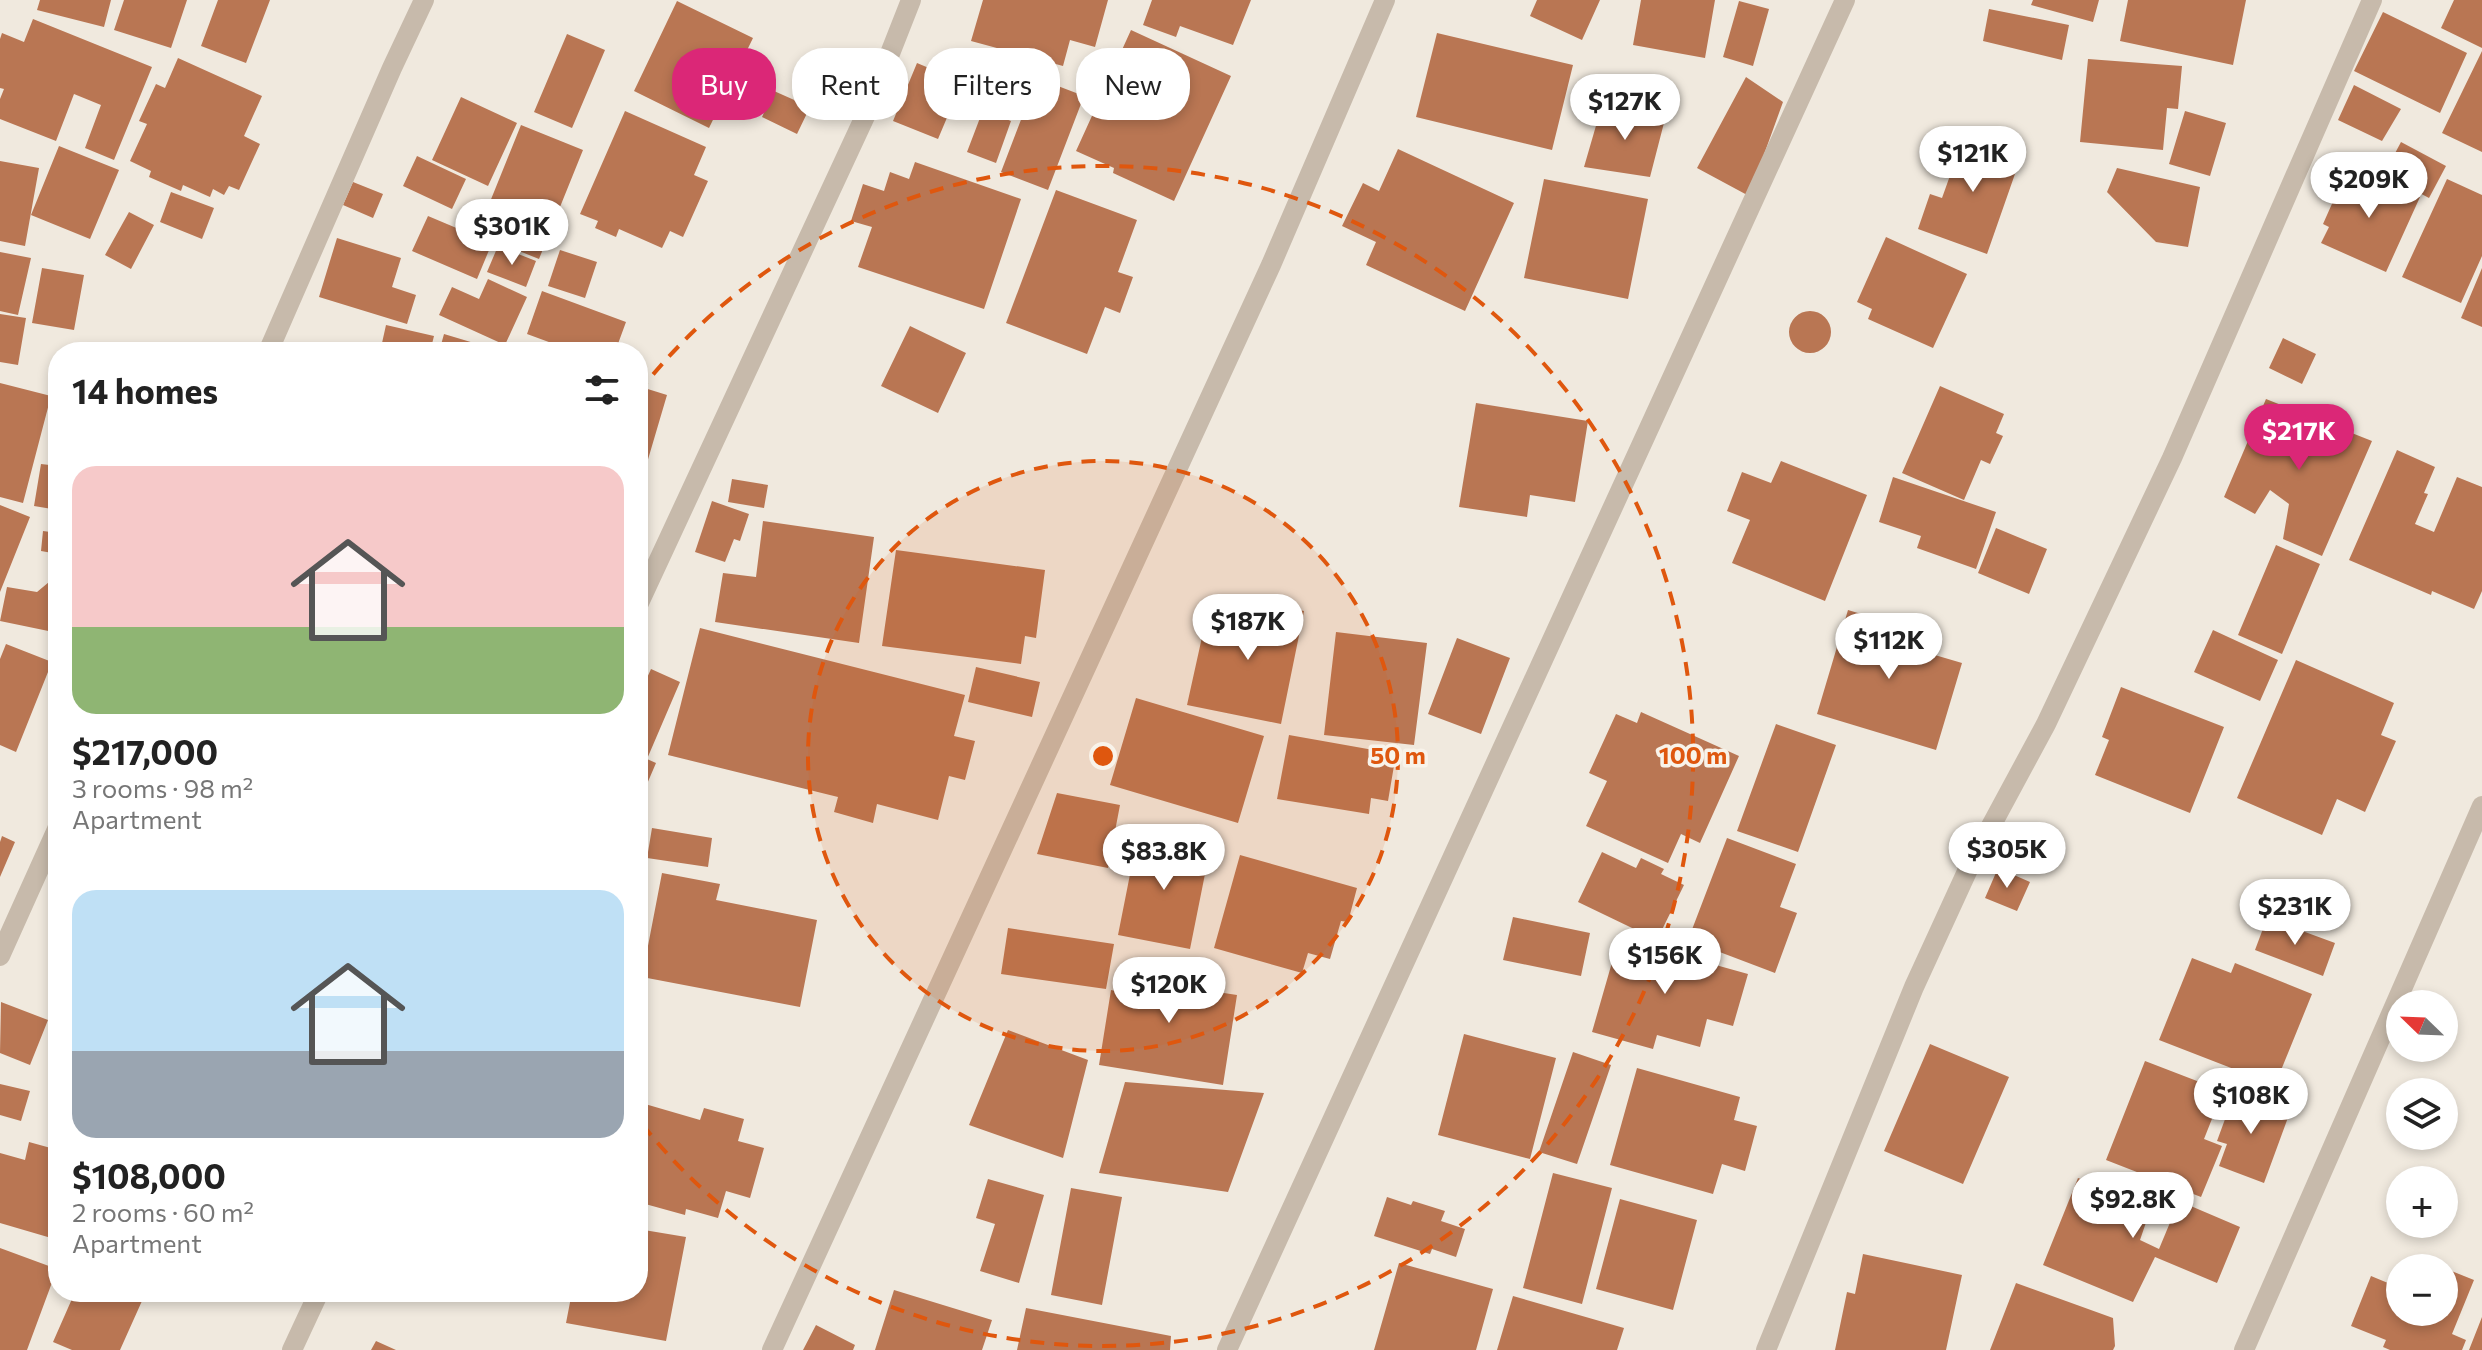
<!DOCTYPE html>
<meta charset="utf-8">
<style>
:root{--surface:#fff;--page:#f6f6f6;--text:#222;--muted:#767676;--accent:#db2777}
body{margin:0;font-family:Commissioner,sans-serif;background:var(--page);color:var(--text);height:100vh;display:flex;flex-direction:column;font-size:30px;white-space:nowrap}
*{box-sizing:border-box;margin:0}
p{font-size:26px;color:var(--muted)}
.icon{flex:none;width:44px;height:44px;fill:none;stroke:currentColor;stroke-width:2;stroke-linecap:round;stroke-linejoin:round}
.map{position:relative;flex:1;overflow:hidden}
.drawer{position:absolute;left:48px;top:342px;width:600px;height:960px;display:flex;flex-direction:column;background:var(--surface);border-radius:32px;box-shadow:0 4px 12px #0003}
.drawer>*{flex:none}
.hud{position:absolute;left:672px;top:48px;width:760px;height:72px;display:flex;gap:16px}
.needle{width:52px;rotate:293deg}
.controls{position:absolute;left:2386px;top:990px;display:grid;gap:16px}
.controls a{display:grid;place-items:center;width:72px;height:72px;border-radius:50%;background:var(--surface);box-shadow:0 4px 12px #0003;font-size:40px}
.price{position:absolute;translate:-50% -68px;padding:0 18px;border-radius:28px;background:#fff;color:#222;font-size:26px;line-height:52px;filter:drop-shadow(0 2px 4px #0008)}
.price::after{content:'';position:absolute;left:50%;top:48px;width:24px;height:18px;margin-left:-12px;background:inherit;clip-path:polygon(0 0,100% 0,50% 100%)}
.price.on{background:var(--accent);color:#fff}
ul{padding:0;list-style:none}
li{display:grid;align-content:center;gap:16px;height:424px;padding:0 24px}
li span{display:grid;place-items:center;height:248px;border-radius:24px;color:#555}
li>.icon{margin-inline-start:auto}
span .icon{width:144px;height:144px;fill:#fffc;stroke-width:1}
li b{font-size:34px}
h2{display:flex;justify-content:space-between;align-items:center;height:96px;padding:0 24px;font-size:34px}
.pill{padding:0 28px;border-radius:32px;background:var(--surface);box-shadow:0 4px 12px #0003;font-size:28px;line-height:72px}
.pill.on{background:var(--accent);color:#fff}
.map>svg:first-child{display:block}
.building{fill:#b97653}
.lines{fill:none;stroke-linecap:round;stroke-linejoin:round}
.street{stroke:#c7baab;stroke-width:20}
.ring{fill:none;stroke:#df570e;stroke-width:4;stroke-dasharray:14 10}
.centre{fill:#df570e;stroke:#f8f3ea;stroke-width:4}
.ring-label{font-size:24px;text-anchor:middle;font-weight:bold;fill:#df570e;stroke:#f8f3ea;stroke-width:7;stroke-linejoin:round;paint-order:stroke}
</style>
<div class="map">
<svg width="2482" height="1350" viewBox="0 0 2482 1350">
<rect width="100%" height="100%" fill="#f0e9de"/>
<path class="building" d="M 40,0 L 111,0 L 104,27 L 37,10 Z
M 124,0 L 187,0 L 171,48 L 114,30 Z
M 218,0 L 270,0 L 246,63 L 201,46 Z
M 983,0 L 1108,0 L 1095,47 L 1070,40 L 1063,66 L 971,41 Z
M 1152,0 L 1251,0 L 1233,45 L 1180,26 L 1176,37 L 1143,25 Z
M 1537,0 L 1600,0 L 1582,40 L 1530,16 Z
M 1641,0 L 1715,0 L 1705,58 L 1633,45 Z
M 2033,0 L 2099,0 L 2093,22 L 2031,5 Z
M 2128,0 L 2246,0 L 2233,65 L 2120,41 Z
M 2454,0 L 2482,0 L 2482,48 L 2441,28 Z
M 677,1 L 753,38 L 709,128 L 634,91 Z
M 1739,1 L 1769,9 L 1753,66 L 1723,57 Z
M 1989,9 L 2069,25 L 2062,60 L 1983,41 Z
M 2383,12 L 2467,53 L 2440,113 L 2354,71 Z
M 33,19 L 152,67 L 114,160 L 85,148 L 101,105 L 74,94 L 56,141 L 0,119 L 0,99 L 4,89 L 0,88 L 0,39 L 2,33 L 24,42 Z
M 1131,30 L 1231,76 L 1174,201 L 1113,173 L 1114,168 L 1076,151 Z
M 1437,33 L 1573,65 L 1552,150 L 1416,117 Z
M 567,34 L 605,50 L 572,128 L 534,112 Z
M 2482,51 L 2482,152 L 2442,133 Z
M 178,58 L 262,96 L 244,136 L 260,144 L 239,190 L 229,186 L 224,195 L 213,189 L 210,197 L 183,185 L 181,191 L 149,177 L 151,171 L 130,161 L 147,124 L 139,121 L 156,84 L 165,88 Z
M 2088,59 L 2182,66 L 2178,109 L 2167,108 L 2163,150 L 2080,142 Z
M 917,63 L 962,82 L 938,139 L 893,121 Z
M 1746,77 L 1783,102 L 1749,196 L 1697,168 Z
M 1037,78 L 1084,96 L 1048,190 L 1001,172 Z
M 2354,85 L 2401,109 L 2382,141 L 2338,120 Z
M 774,91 L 810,107 L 797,134 L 762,117 Z
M 461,97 L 517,123 L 488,186 L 432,160 Z
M 1602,105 L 1665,119 L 1650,177 L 1584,167 Z
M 983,110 L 1011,121 L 996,163 L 967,152 Z
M 625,111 L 706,147 L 694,175 L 708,181 L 683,237 L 670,231 L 662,248 L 619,229 L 616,237 L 595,228 L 598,221 L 580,214 Z
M 2185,111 L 2226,123 L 2210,176 L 2169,164 Z
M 521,125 L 583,150 L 539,259 L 477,234 Z
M 1966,131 L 2023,151 L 1987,254 L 1918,229 L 1930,194 L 1942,198 Z
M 2401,142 L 2446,166 L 2429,198 L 2384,174 Z
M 59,146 L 119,170 L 90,239 L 31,215 Z
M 1398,149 L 1514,203 L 1465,311 L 1366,265 L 1376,242 L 1342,226 L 1363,183 L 1379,191 Z
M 417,156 L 466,179 L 452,209 L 403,186 Z
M 0,161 L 39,168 L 25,246 L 0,241 Z
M 915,162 L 1021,199 L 984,309 L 858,267 L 872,227 L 851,221 L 863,184 L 884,191 L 890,172 L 909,179 Z
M 2117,168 L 2200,187 L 2188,247 L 2156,242 L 2107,192 Z
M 2358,169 L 2420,197 L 2386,272 L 2321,243 L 2329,227 L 2323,224 L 2339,188 L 2348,192 Z
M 1544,179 L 1648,199 L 1628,299 L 1524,278 Z
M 2447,179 L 2482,195 L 2482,256 L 2461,303 L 2402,277 Z
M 353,182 L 383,194 L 373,218 L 343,205 Z
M 1056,190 L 1137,220 L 1118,272 L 1133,277 L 1120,313 L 1105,307 L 1087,354 L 1006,323 Z
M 171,192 L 214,208 L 202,239 L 160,222 Z
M 129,212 L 154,225 L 131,269 L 105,255 Z
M 428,216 L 492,243 L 477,279 L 412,251 Z
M 1886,237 L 1967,274 L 1933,348 L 1868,319 L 1872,309 L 1857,302 Z
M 337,238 L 401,258 L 392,287 L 416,295 L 407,324 L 319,297 Z
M 498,246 L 536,261 L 526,287 L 487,272 Z
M 560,250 L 597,262 L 585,298 L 548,286 Z
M 0,252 L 31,258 L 18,315 L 0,311 Z
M 42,268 L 84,275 L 74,330 L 32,323 Z
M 2482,268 L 2482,327 L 2461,318 Z
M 488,279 L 527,297 L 505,345 L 439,315 L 452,287 L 479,299 Z
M 542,291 L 626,322 L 615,352 L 576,352 L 527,334 Z
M1789 332a21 21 0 1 1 42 0a21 21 0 1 1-42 0Z
M 0,314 L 26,318 L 18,365 L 0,362 Z
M 386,325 L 434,336 L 430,352 L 380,352 Z
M 910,326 L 966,353 L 938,413 L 881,386 Z
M 444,334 L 474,343 L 472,352 L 439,352 Z
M 2283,338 L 2316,354 L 2302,384 L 2269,368 Z
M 0,383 L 51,396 L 23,503 L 0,497 Z
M 638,386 L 667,395 L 644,473 L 638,472 Z
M 1940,386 L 2004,414 L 1996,433 L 2003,436 L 1990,464 L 1981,460 L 1964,500 L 1902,473 Z
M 2266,399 L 2372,441 L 2322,556 L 2283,539 L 2289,504 L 2270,490 L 2255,514 L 2224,497 Z
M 1476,403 L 1588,421 L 1575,502 L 1530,495 L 1527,517 L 1459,507 Z
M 2397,450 L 2435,467 L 2424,493 L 2428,494 L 2415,524 L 2434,532 L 2457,477 L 2482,487 L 2482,591 L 2474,609 L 2432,591 L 2431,595 L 2349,560 Z
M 1781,461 L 1867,495 L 1825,601 L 1732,563 L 1750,520 L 1727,511 L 1742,472 L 1771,483 Z
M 41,464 L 58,466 L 58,510 L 34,506 Z
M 1893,477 L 1996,512 L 1976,569 L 1917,548 L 1921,536 L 1879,522 Z
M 732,479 L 768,485 L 764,508 L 728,502 Z
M 712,501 L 749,514 L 740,541 L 734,539 L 725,562 L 695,552 Z
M 0,505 L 30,517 L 0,592 Z
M 763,521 L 874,537 L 859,643 L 715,622 L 723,573 L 756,577 Z
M 1996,528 L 2047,549 L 2029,594 L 1978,573 Z
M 43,531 L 58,533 L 58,554 L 41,551 Z
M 2276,545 L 2320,564 L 2282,654 L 2238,635 Z
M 896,550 L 1045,570 L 1036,638 L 1025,636 L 1021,664 L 882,646 Z
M 58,581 L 58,633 L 0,621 L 7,587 L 37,592 L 49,582 Z
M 1239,597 L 1304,611 L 1281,724 L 1187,705 L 1206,619 L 1233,624 Z
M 1848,610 L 1934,636 L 1928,653 L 1962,663 L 1936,750 L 1817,714 Z
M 700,628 L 965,695 L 954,736 L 975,741 L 965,780 L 949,776 L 938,820 L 877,804 L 873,823 L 834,812 L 838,797 L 668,755 Z
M 2213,630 L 2278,660 L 2260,701 L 2194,672 Z
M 1336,632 L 1427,643 L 1414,745 L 1324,735 Z
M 1457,638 L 1510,658 L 1481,734 L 1428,714 Z
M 6,644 L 52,662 L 16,752 L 0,745 L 0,659 Z
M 2296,660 L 2394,703 L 2381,735 L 2396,741 L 2365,812 L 2337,799 L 2322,835 L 2237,798 Z
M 976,667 L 1040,682 L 1032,717 L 968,702 Z
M 651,669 L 680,682 L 647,759 L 656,763 L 638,805 L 638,698 Z
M 2121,687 L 2224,727 L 2190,813 L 2095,775 L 2109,740 L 2102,737 Z
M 1136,698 L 1264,736 L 1238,823 L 1110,785 Z
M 1641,712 L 1739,756 L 1700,843 L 1681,834 L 1668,863 L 1586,826 L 1607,781 L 1589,773 L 1616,714 L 1637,723 Z
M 1776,724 L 1836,745 L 1798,852 L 1737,831 Z
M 1289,735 L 1396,754 L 1388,801 L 1371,798 L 1369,814 L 1277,799 Z
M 1057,793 L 1120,805 L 1108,868 L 1037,854 Z
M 652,828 L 712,838 L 708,867 L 647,858 Z
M 1138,834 L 1210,849 L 1190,949 L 1118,935 Z
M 2,836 L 15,842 L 0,877 L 0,842 Z
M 1727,838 L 1796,864 L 1780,907 L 1797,913 L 1775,973 L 1688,940 Z
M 1602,852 L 1636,868 L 1641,858 L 1664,869 L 1661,874 L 1684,885 L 1657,940 L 1578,902 Z
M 1240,855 L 1357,888 L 1348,922 L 1341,921 L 1330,959 L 1308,953 L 1302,973 L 1214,948 Z
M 1998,868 L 2030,882 L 2017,911 L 1985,898 Z
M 662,873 L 720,884 L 716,900 L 817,920 L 800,1007 L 642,977 Z
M 1513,917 L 1590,933 L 1581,976 L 1503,960 Z
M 2267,918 L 2335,943 L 2323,976 L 2255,950 Z
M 1008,928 L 1114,944 L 1106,989 L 1001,974 Z
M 1619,938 L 1748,974 L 1733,1026 L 1707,1019 L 1700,1047 L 1657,1035 L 1653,1049 L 1592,1032 Z
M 2192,958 L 2231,973 L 2235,963 L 2312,994 L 2275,1085 L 2159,1040 Z
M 1125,961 L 1214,976 L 1211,991 L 1237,995 L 1223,1085 L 1099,1065 L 1111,990 L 1120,992 Z
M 1,1002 L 48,1020 L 30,1065 L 0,1053 Z
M 1008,1030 L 1088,1060 L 1063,1158 L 969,1125 Z
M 1464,1034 L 1556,1058 L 1530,1159 L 1438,1135 Z
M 1930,1044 L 2009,1077 L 1963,1184 L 1884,1151 Z
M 1573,1052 L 1611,1065 L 1577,1164 L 1539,1152 Z
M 2145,1061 L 2223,1091 L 2204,1139 L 2222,1146 L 2201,1197 L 2106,1160 Z
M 1637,1068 L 1740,1097 L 1734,1120 L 1757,1126 L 1745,1171 L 1722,1164 L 1713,1194 L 1610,1165 Z
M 1125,1082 L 1264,1093 L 1228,1192 L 1099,1173 Z
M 0,1084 L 30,1091 L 21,1121 L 0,1115 Z
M 2235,1092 L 2290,1112 L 2264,1183 L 2219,1166 L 2227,1144 L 2217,1141 Z
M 645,1104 L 700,1120 L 704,1108 L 744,1119 L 738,1141 L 764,1148 L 750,1198 L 726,1191 L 718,1218 L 686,1209 L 685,1215 L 638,1202 L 638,1131 Z
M 29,1142 L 58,1150 L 58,1240 L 0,1223 L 0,1153 L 25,1160 Z
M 1553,1173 L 1612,1188 L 1582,1304 L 1523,1288 Z
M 2078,1178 L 2115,1191 L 2117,1187 L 2154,1199 L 2140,1240 L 2159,1249 L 2179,1201 L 2240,1227 L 2217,1283 L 2155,1257 L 2133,1302 L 2043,1265 Z
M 988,1179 L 1044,1195 L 1019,1283 L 980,1271 L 995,1224 L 976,1218 Z
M 1071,1188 L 1122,1197 L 1102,1305 L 1051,1295 Z
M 1387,1197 L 1411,1205 L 1413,1201 L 1445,1211 L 1441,1221 L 1465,1229 L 1456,1257 L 1432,1249 L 1430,1254 L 1374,1236 Z
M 1620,1199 L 1697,1220 L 1673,1310 L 1596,1289 Z
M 638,1229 L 686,1237 L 666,1341 L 566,1323 L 572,1292 L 638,1292 Z
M 0,1248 L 57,1269 L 27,1350 L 0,1350 Z
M 1863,1254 L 1962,1275 L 1946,1350 L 1835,1350 L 1847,1292 L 1855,1294 Z
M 2420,1259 L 2444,1268 L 2417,1268 Z
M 1399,1263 L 1493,1289 L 1476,1350 L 1374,1350 Z
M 2444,1268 L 2474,1280 L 2452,1334 L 2466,1340 L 2462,1350 L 2390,1350 L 2383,1347 L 2386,1340 L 2351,1326 L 2371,1276 L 2400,1288 L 2400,1312 L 2444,1312 Z
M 2016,1283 L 2113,1318 L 2115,1346 L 2113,1350 L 1990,1350 Z
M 894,1290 L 992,1320 L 982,1350 L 875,1350 Z
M 75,1292 L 146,1292 L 120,1350 L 72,1350 L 53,1342 Z
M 1513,1296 L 1624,1328 L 1617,1350 L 1497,1350 Z
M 1026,1308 L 1171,1336 L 1170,1350 L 1017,1350 Z
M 2482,1317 L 2482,1350 L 2469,1350 Z
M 816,1325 L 855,1345 L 853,1350 L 803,1350 Z
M 376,1341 L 396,1350 L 371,1350 Z"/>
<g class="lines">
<path class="street" d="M 268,352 L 392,68 L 424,0
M 638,605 L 867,112 L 911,0
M 0,956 L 58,827
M 292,1350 L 319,1292
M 772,1350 L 1271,265 L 1385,0
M 1227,1350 L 1845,0
M 1766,1350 L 1914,987 L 1970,865 L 2046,724 L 2172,458 L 2372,0
M 2244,1350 L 2482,806"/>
</g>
<circle cx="1103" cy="756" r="295" fill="#df570e" fill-opacity=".12"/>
<g class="ring">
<circle cx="1103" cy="756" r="295"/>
<path d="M638 393A590 590 0 1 1 638 1119"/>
</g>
<circle cx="1103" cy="756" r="12" class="centre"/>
<g class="ring-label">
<text x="1398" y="764">50 m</text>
<text x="1693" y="764">100 m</text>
</g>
</svg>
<div class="controls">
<a><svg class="needle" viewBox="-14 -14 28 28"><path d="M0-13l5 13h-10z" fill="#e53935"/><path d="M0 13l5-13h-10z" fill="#767676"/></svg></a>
<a><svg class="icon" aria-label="layers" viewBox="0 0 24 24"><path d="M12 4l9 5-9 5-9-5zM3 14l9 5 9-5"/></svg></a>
<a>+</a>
<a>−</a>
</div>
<b class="price" style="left:1625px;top:142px">$127K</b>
<b class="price" style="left:1973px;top:194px">$121K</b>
<b class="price" style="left:2369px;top:220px">$209K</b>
<b class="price" style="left:512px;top:267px">$301K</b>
<b class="price on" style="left:2299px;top:472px">$217K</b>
<b class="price" style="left:1248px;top:662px">$187K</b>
<b class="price" style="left:1889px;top:681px">$112K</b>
<b class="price" style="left:2007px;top:890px">$305K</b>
<b class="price" style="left:1164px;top:892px">$83.8K</b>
<b class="price" style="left:2295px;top:947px">$231K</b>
<b class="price" style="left:1665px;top:996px">$156K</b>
<b class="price" style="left:1169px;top:1025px">$120K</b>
<b class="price" style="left:2251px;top:1136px">$108K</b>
<b class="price" style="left:2133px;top:1240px">$92.8K</b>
<div class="hud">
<a class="pill on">Buy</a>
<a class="pill">Rent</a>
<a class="pill">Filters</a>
<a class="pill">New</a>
</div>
<section class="drawer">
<h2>14 homes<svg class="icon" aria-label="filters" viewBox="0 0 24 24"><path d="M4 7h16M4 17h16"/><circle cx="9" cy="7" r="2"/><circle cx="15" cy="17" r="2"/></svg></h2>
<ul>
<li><span style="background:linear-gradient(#f6c9c9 65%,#8fb573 0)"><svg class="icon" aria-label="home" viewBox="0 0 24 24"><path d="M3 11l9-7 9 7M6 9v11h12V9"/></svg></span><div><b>$217,000</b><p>3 rooms · 98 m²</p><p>Apartment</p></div></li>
<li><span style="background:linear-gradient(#bfe0f5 65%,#9aa5b1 0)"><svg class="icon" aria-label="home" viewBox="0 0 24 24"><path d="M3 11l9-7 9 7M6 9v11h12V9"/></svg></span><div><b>$108,000</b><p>2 rooms · 60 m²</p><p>Apartment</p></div></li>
</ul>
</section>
</div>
